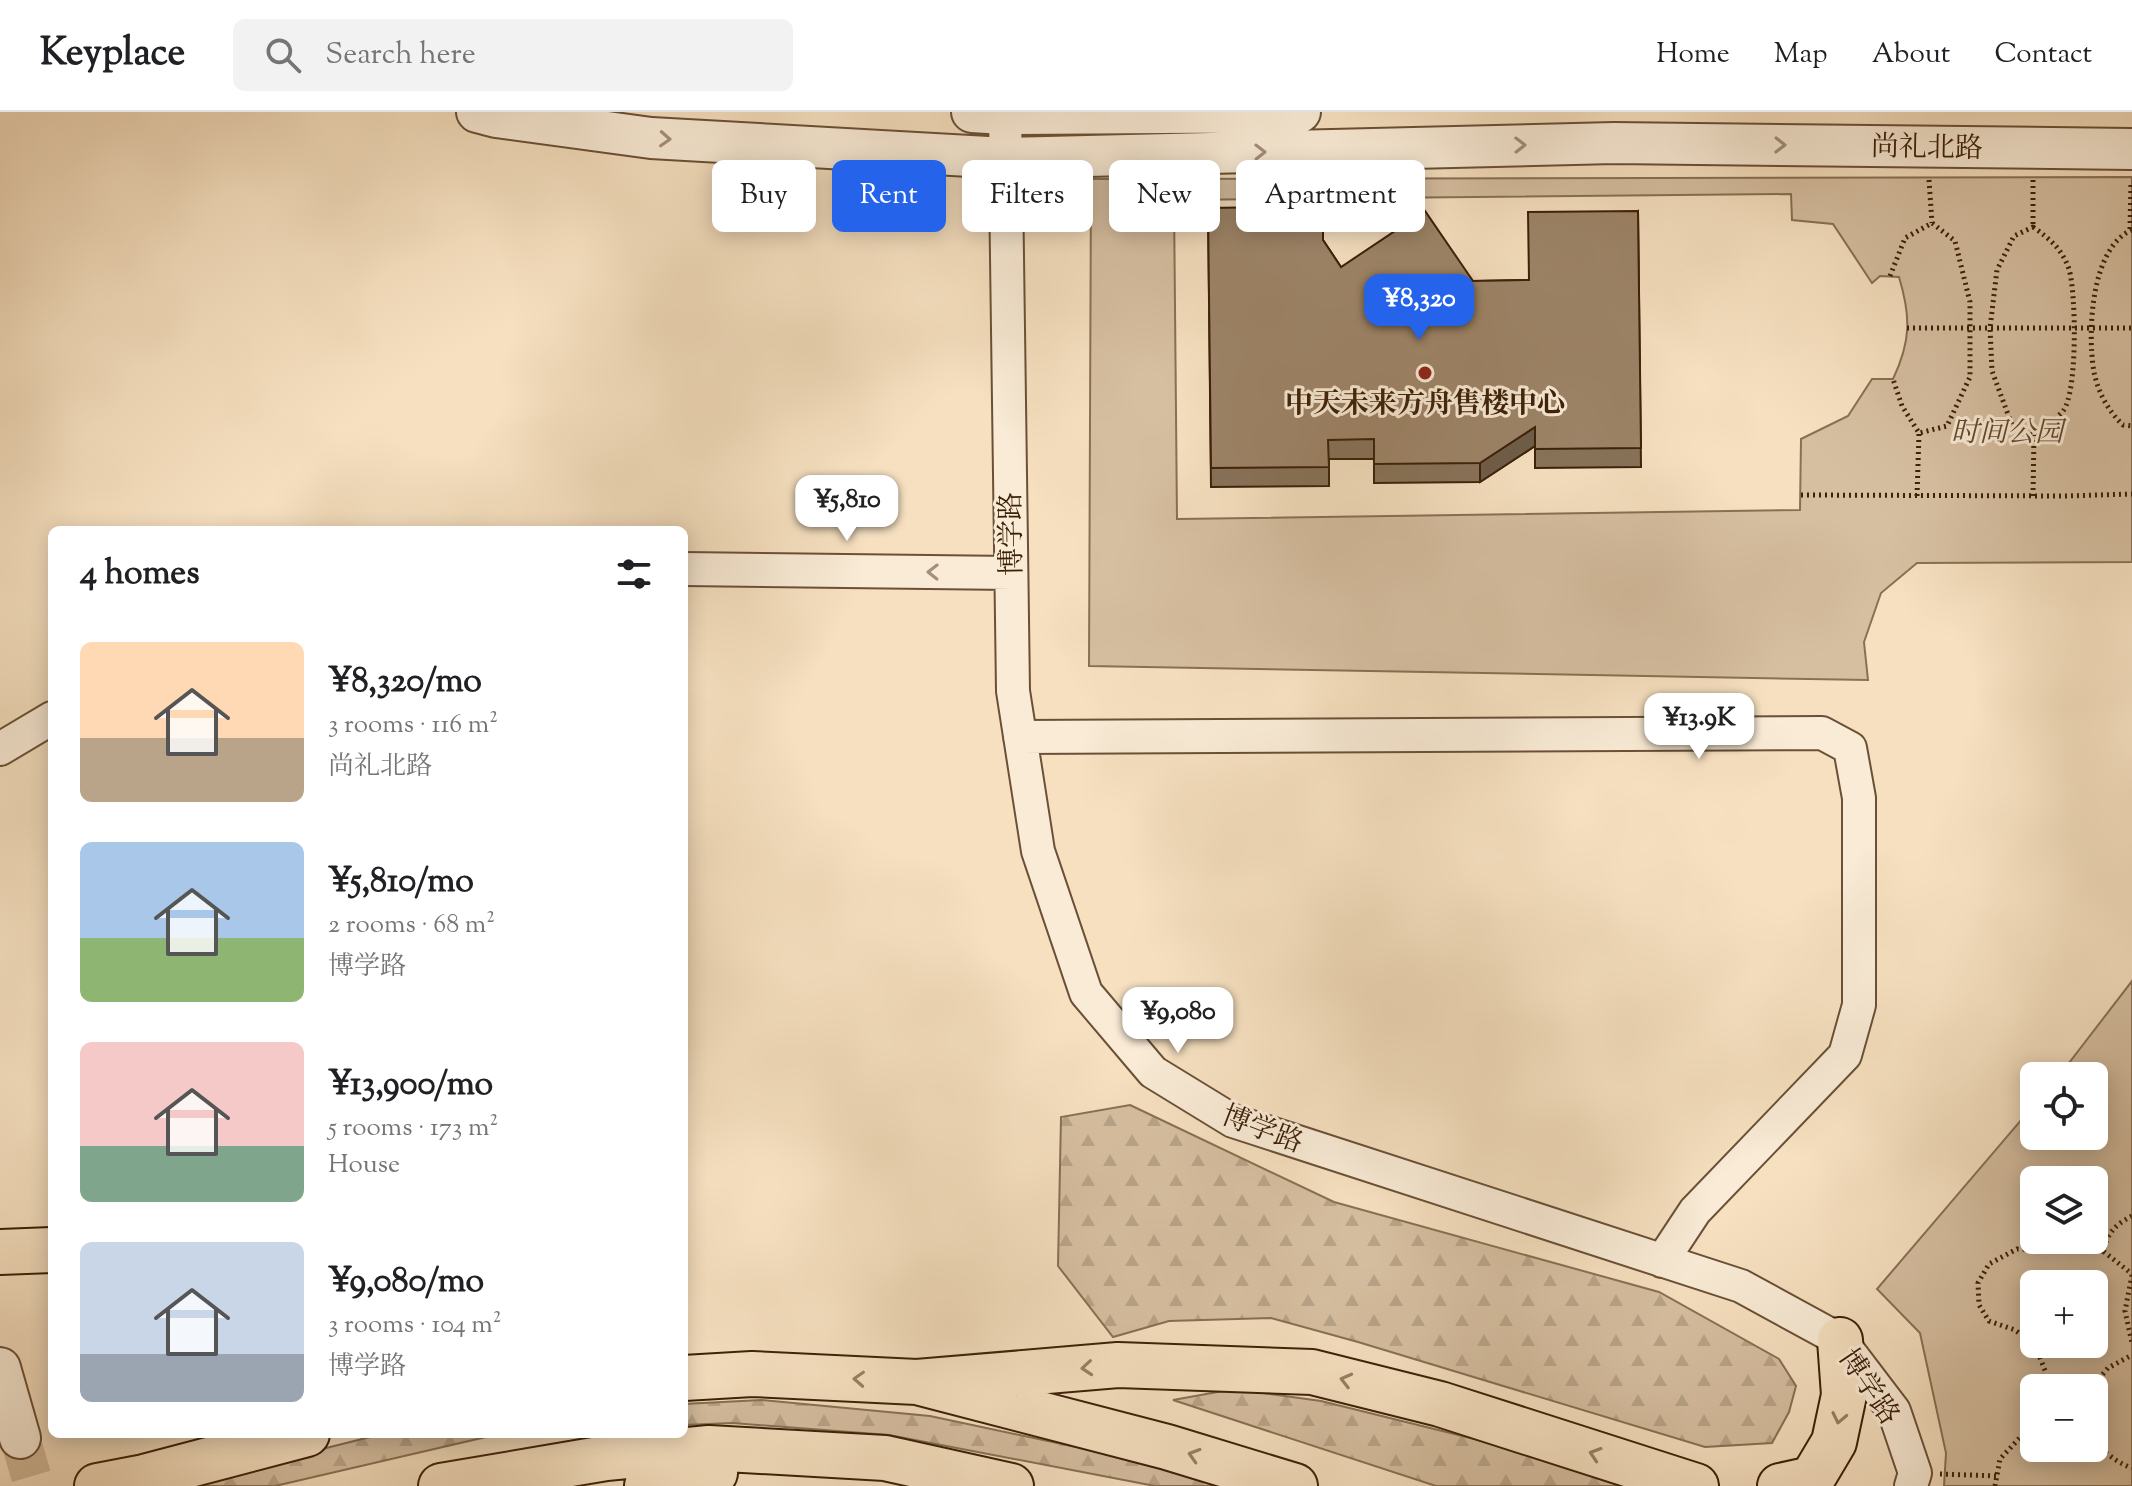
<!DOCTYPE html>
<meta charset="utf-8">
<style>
:root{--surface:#fff;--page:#f2f2f2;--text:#202124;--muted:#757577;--line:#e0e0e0;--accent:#2563eb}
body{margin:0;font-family:"Sorts Mill Goudy","Noto Serif SC",serif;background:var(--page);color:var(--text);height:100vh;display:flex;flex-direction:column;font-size:30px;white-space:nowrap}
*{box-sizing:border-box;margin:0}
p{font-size:26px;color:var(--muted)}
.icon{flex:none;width:44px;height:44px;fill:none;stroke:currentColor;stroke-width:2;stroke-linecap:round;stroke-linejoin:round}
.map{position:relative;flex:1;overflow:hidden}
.sheet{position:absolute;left:48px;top:414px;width:640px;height:912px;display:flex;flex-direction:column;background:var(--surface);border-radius:12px;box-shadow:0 4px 20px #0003}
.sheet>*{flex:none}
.hud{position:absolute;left:712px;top:48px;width:760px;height:72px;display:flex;gap:16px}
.fabs{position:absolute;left:2020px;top:950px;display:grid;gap:16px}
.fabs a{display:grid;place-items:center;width:88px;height:88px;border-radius:12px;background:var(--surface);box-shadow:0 4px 20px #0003;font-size:40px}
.price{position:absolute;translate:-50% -68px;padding:0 18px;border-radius:16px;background:#fff;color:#222;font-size:26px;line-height:52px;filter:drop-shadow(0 2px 4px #0008)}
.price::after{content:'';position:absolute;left:50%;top:48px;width:24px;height:18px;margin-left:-12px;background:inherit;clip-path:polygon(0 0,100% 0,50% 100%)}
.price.current{background:var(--accent);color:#fff}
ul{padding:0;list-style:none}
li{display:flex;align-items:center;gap:24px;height:200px;padding:0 32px}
li span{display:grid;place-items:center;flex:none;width:224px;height:160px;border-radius:12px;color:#555}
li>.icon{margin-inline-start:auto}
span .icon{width:96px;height:96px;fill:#fffc;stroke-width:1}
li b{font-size:34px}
h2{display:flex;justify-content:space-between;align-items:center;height:96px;padding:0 32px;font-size:34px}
.tag{padding:0 28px;border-radius:12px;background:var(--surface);box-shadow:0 4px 20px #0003;font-size:28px;line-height:72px}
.tag.current{background:var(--accent);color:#fff}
header{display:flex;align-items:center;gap:48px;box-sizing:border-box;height:112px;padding:0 40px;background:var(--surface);border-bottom:2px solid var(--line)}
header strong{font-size:38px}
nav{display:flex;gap:44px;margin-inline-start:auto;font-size:28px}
.search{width:560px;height:72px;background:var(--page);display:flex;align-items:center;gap:20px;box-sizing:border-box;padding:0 28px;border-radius:12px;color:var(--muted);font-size:30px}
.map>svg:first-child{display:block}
.green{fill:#d6bfa1;stroke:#897054;stroke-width:2;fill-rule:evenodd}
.forest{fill:url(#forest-firs);stroke:#897054;stroke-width:2}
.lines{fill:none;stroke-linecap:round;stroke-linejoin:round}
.tertiary-tunnel{stroke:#d1ba9b;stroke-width:40;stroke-dasharray:40 20;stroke-linecap:butt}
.minor-casing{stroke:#6a5036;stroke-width:36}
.tertiary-casing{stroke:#6a5036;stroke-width:44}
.trunk-casing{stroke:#3c2008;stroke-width:48}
.path{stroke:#3c2008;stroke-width:5;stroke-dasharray:2 4;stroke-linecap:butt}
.minor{stroke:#f9ebd6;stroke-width:32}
.tertiary{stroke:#f9ebd6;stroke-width:40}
.trunk{stroke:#f6e0c0;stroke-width:44}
.wall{fill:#877259;stroke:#3c2008;stroke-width:2}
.shaded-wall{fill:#6e5c49;stroke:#3c2008;stroke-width:2}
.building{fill:#9d8468;stroke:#3c2008;stroke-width:2}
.oneway{stroke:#a49079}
.oneway2{stroke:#998064}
.poi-dot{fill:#8f2418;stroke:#f9ebd6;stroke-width:3}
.labels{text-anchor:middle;stroke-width:6;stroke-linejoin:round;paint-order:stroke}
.street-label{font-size:28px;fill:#3c2008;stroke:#f9ebd6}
.poi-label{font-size:28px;font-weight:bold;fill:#3c2008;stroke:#f9ebd6}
.park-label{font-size:28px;font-style:italic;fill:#62482e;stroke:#f9ebd6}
</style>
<header>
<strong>Keyplace</strong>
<div class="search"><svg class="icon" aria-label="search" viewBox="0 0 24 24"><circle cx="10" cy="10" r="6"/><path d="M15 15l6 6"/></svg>Search here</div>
<nav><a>Home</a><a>Map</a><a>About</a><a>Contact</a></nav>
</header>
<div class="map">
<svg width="2132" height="1374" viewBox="0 0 2132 1374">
<defs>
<pattern id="forest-firs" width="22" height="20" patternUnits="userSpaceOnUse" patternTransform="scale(2)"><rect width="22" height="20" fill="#d6bfa1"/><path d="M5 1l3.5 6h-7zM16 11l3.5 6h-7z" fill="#b9a489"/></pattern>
</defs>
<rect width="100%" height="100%" fill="#f6e0c0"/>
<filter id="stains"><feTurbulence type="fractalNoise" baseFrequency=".0025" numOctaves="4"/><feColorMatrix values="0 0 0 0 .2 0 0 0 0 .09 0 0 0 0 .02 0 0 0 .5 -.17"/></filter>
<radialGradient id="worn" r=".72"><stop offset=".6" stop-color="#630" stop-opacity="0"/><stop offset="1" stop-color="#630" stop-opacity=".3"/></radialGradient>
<path class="green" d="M 2132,65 L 2132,450 L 1917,451 L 1881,481 L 1864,530 L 1868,568 L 1089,554 L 1091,67 ZM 1791,82 L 1792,108 L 1833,112 L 1872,171 L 1880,164 L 1899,165 C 1911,205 1911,229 1893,267 L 1872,267 L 1848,304 L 1801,327 L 1800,398 L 1177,407 L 1174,88 Z
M 2132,869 L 2132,1374 L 1944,1374 L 1946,1341 L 1920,1221 L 1877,1177 L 2034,993 L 2034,1024 L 2094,1024 L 2094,964 L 2059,964 ZM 2094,1068 L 2094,1128 L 2034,1128 L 2034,1068 ZM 2034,1172 L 2094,1172 L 2094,1232 L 2034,1232 ZM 2034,1276 L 2094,1276 L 2094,1336 L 2034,1336 Z"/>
<path class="forest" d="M 1130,993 L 1334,1090 L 1659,1180 L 1779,1247 L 1796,1274 L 1789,1300 L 1772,1331 L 1705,1335 L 1358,1230 L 1271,1206 L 1169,1209 L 1113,1225 L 1058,1154 L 1061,1005 Z
M 1234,1277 L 1321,1289 L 1523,1339 L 1640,1374 L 1436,1374 L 1173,1288 Z
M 761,1288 L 930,1304 L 1189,1359 L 1234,1374 L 1155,1374 L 889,1323 L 732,1311 L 684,1313 L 684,1292 Z
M 382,1322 L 499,1322 L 275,1374 L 175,1374 Z"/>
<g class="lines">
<path class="tertiary-tunnel" d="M 20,1326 L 34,1374"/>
<g class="minor-casing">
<path id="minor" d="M 1005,0 L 1013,579 L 1038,739 L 1086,881 L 1153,960 L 1233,1009 L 1741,1174 L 1840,1228 L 1894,1299 L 1915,1361 L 1911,1374
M 684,457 L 1011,461
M 1020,625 L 1822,621 L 1850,636 L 1859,686 L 1859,893 L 1845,943 L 1695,1099 L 1662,1149
M 0,637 L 52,606"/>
</g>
<g class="tertiary-casing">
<path id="tertiary" d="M 477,0 L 496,5 L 651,26 L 1005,46 L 1614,31 L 2132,37
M 972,0 L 1005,2 L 1300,0
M 0,1256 L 20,1326"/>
</g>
<g class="trunk-casing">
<path id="trunk" d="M 0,1140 L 52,1138
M 684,1266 L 752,1262 L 917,1270 L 1167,1335 L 1295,1374
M 917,1270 L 1118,1253 L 1312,1260 L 1440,1292 L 1696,1374
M 97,1374 L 144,1365 L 307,1322
M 441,1374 L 606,1346 L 709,1336 L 885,1346 L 1011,1374
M 647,1374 L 715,1361
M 1780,1374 L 1812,1367 L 1834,1330 L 1844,1283 L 1840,1228"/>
</g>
<path class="path" d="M 1929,68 L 1932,111
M 2033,68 L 2033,115
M 2033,115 C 2050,127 2062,137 2069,157 C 2076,180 2078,280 2063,299 C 2055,308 2043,315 2034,323 L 2013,316 L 1992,259 L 1990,216 L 1997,158 L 2014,124 Z
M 2130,117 L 2131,70
M 2132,118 C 2091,135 2087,220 2094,260 C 2098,280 2108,299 2123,313 L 2132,314
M 1890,164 L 1905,126 L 1932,111 L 1955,129 L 1970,190 L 1970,265 L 1947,314 L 1919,321 L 1902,294 L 1893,267
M 1907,216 L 2132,216
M 1801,383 L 2065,384 L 2132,382
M 1917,384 L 1919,321
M 2033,384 L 2034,323
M 2132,1104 C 2115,1113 2108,1120 2103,1139 L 2132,1162
M 2132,1163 L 2125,1199 L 2132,1231
M 2044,1276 L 2046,1261 L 2035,1233 L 2015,1218 L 1989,1209 L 1979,1193 L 1978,1171 L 1989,1152 L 2017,1137 L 2103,1139
M 2091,1276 L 2108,1256 L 2132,1243
M 2094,1327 C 2104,1341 2116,1350 2132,1356
M 1940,1362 L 1997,1364
M 1995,1374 L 2000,1347 L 2026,1319 L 2034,1305"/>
<use href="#minor" class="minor"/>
<use href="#tertiary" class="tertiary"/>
<use href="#trunk" class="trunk"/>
</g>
<path class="wall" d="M 1208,96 L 1323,128 L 1341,155 L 1473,169 L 1529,168 L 1638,99 L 1641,355 L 1535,356 L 1535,334 L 1480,370 L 1374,371 L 1374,347 L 1329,347 L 1329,374 L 1211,375 Z"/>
<path class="shaded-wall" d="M 1535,315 L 1535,334 L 1480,370 L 1480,351 Z"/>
<path class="building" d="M 1323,94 L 1323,128 L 1341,155 L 1425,99 L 1473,169 L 1529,168 L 1528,100 L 1638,99 L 1641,336 L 1535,337 L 1535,315 L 1480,351 L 1374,352 L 1374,327 L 1328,328 L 1329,355 L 1211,356 L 1208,96 Z"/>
<defs><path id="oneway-chevron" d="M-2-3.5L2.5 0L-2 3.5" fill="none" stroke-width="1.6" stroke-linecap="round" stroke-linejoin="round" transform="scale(2)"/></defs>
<g class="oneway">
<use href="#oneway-chevron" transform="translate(665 27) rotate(3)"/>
<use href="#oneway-chevron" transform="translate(1520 33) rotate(-1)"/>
<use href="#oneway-chevron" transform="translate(1780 33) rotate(1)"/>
<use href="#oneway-chevron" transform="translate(1260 40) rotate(-1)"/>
<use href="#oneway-chevron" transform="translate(933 460) rotate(-179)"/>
</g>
<g class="oneway2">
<use href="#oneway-chevron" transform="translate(1087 1256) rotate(175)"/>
<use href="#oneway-chevron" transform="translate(859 1267) rotate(-177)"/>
<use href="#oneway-chevron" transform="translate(1346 1268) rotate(-166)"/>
<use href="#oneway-chevron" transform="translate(1839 1306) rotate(102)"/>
<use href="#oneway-chevron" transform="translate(1595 1342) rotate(-162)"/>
<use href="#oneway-chevron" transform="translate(1194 1343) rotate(-163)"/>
</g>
<circle class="poi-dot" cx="1425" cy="261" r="8"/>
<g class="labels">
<g class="street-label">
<text transform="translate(1927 34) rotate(1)" y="10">尚礼北路</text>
<text transform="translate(1010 422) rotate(-91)" y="10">博学路</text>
<text transform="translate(1263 1016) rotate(21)" y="10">博学路</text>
<text transform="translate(1870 1274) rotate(56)" y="10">博学路</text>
</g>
<g class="poi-label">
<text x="1425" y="300">中天未来方舟售楼中心</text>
</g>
<g class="park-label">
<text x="2007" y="329">时间公园</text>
</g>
</g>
<rect width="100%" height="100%" filter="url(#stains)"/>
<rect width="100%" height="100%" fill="url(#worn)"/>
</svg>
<div class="fabs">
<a><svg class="icon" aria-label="locate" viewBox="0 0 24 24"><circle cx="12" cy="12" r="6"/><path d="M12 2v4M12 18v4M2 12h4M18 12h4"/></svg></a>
<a><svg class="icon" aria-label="layers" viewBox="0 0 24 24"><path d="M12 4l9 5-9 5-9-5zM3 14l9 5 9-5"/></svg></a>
<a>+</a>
<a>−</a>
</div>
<b class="price current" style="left:1419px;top:230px">¥8,320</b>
<b class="price" style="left:847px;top:431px">¥5,810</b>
<b class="price" style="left:1699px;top:649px">¥13.9K</b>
<b class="price" style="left:1178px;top:943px">¥9,080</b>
<div class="hud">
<a class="tag">Buy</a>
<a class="tag current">Rent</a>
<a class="tag">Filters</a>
<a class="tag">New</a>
<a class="tag">Apartment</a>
</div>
<section class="sheet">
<h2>4 homes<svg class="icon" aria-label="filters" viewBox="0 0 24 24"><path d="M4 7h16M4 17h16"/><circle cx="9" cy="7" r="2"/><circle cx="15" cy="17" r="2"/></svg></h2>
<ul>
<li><span style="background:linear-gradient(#ffd9b3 60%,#b9a48a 0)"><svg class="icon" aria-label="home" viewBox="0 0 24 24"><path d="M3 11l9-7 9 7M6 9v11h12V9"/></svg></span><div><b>¥8,320/mo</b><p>3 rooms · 116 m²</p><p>尚礼北路</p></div></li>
<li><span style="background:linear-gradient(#a9c7e8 60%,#8fb573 0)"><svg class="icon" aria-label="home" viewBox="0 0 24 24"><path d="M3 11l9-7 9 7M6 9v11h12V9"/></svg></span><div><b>¥5,810/mo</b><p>2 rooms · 68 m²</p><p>博学路</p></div></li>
<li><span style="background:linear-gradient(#f6c9c9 65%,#7fa58c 0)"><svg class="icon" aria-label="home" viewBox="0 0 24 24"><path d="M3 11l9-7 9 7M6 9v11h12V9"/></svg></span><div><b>¥13,900/mo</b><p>5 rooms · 173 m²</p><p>House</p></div></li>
<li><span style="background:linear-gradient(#c9d6e8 70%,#9aa5b1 0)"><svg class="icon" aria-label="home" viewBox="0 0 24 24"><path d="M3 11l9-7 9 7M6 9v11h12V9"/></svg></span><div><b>¥9,080/mo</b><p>3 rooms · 104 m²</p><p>博学路</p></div></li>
</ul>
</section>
</div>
